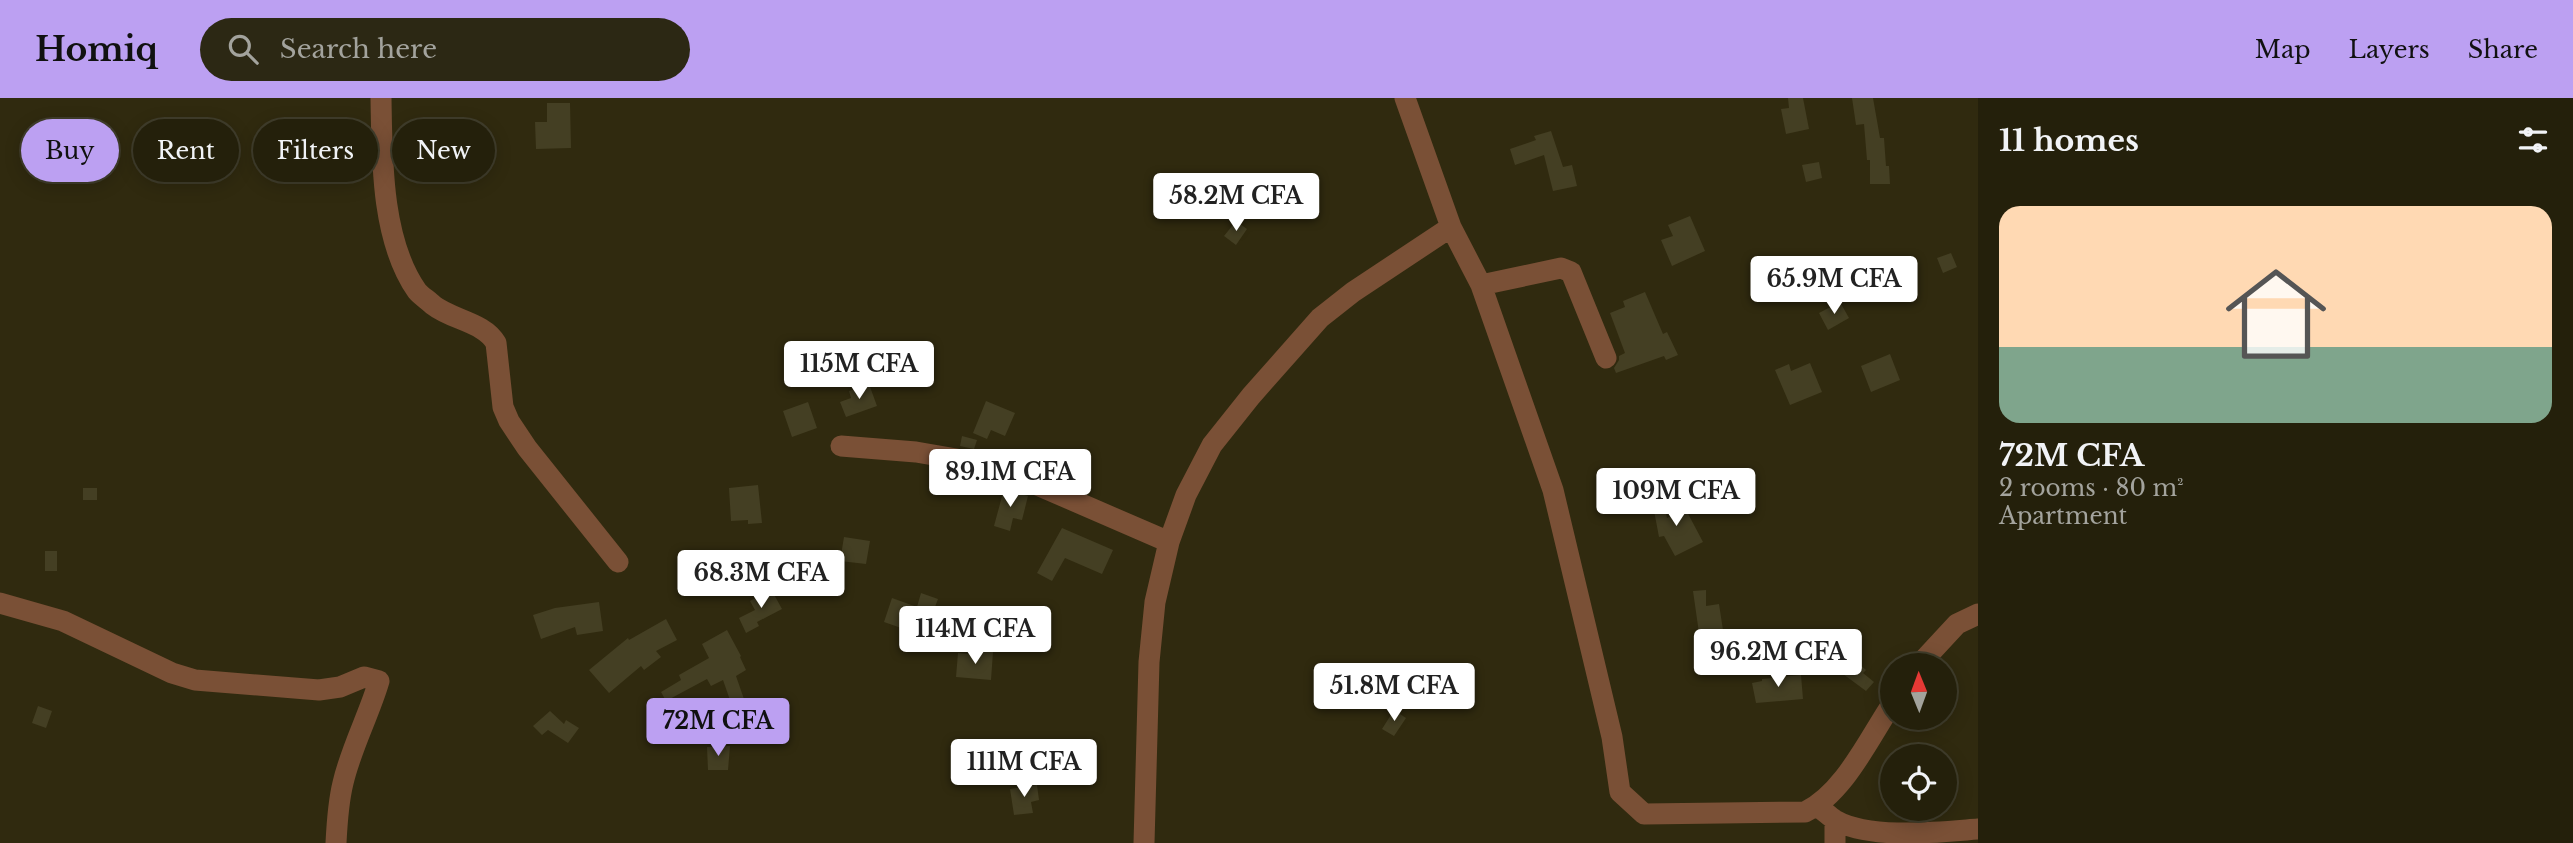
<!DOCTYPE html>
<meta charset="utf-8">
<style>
:root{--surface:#24200b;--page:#2c2814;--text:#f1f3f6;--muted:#a3a39d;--line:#413e2c;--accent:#bca0f2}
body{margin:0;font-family:"Libre Baskerville",serif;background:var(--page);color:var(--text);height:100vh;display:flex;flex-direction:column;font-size:26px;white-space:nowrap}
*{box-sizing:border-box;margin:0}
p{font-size:23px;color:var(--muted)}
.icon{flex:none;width:38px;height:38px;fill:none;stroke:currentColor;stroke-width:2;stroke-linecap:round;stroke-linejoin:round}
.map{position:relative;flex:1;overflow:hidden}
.panel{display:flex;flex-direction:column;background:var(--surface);width:595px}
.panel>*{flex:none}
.hud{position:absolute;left:21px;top:21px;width:665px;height:63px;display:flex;gap:14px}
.needle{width:46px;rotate:359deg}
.buttons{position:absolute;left:1880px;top:555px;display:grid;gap:14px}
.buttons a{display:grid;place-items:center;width:77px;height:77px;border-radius:50%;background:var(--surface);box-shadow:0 4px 18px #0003,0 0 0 2px var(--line);font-size:35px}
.price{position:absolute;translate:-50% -60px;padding:0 16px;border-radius:7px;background:#fff;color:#222;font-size:23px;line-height:46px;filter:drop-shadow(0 2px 4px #0008)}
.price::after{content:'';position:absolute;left:50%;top:42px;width:21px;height:16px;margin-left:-10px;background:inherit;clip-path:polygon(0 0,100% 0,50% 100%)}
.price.current{background:var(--accent);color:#111}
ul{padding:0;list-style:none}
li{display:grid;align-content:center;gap:14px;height:371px;padding:0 21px}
li span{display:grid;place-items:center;height:217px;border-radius:21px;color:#555}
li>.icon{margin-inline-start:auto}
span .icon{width:126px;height:126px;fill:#fffc;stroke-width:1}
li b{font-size:30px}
h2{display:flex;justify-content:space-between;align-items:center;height:84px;padding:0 21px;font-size:30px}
.pill{padding:0 24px;border-radius:32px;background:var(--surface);box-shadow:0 4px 18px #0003,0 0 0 2px var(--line);font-size:24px;line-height:63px}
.pill.current{background:var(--accent);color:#111}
header{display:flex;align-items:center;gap:42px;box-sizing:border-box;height:98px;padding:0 35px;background:var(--accent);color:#111}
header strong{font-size:33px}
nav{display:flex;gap:38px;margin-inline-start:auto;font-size:24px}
.search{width:490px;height:63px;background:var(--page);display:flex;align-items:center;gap:18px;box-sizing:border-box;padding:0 24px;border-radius:38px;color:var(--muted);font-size:26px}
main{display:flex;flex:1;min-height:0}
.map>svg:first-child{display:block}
.building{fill:#443f23}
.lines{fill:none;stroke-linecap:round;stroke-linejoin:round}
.minor{stroke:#7a5036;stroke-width:21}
</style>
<header>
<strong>Homiq</strong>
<div class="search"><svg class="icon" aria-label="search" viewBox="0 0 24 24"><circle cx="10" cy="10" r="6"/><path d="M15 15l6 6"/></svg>Search here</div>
<nav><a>Map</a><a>Layers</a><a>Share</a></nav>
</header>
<main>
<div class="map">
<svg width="1978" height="745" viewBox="0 0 1978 745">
<rect width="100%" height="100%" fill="#302a0f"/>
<path class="building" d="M 1788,0 L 1803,0 L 1809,31 L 1786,36 L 1781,11 L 1789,10 Z
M 1852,0 L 1873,0 L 1880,40 L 1884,40 L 1886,68 L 1889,68 L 1890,86 L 1870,86 L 1870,62 L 1867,62 L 1864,26 L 1856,27 Z
M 547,5 L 570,5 L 571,50 L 536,51 L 535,24 L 547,24 Z
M 1551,33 L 1563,69 L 1572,67 L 1577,88 L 1553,93 L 1544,57 L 1515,67 L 1510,51 L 1536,42 L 1534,38 Z
M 1819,64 L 1822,80 L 1806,84 L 1802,67 Z
M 1690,118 L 1705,153 L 1672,168 L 1661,142 L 1673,138 L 1668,127 Z
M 1236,123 L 1247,131 L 1236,147 L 1224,138 Z
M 1951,155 L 1957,169 L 1943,175 L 1937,160 Z
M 1645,194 L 1663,236 L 1667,234 L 1678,257 L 1666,262 L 1664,258 L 1616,275 L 1614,270 L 1619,262 L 1619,258 L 1625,255 L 1610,215 L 1625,209 L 1623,203 Z
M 1840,204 L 1849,220 L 1828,232 L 1819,215 Z
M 1890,256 L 1900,282 L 1871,294 L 1861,268 Z
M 1810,265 L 1822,294 L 1790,307 L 1775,272 L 1789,266 L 1791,273 Z
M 869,286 L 877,308 L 846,319 L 840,304 L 851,300 L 849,293 Z
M 986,303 L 1015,315 L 1005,338 L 991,332 L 987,341 L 973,335 Z
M 808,304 L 817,330 L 792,339 L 783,313 Z
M 962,338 L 977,342 L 974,351 L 960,348 Z
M 758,387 L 762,425 L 748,426 L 748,422 L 731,423 L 729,390 Z
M 83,390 L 97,390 L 97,402 L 83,402 Z
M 1004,391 L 1028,398 L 1022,422 L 1013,420 L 1010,433 L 994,428 Z
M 1663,400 L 1667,420 L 1685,410 L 1703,444 L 1675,458 L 1664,438 L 1659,439 L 1652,402 Z
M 1062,430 L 1113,452 L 1102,476 L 1065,460 L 1052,483 L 1037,475 Z
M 844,439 L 870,443 L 866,466 L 840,463 Z
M 45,453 L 57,453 L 57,473 L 45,473 Z
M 771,491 L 782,511 L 757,524 L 759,528 L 746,535 L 739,520 L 755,512 L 750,503 Z
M 1706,492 L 1706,508 L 1719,506 L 1723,532 L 1699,535 L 1693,493 Z
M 921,495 L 938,501 L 924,538 L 884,524 L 892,500 L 917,509 Z
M 599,504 L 603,533 L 577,537 L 575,529 L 541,541 L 533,517 L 555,510 Z
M 666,521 L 677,542 L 656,553 L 661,559 L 644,572 L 641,568 L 609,595 L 589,572 L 628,540 L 629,542 Z
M 727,532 L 741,558 L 740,559 L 746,572 L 736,578 L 744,601 L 731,605 L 723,582 L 711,588 L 707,581 L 666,603 L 661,594 L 681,582 L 679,577 L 709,560 L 702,546 Z
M 982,553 L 993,554 L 991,582 L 956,579 L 958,555 L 981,557 Z
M 1841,555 L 1852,565 L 1855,562 L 1866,572 L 1863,575 L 1874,584 L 1866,593 L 1843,576 L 1845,574 L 1834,564 Z
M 1944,576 L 1958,594 L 1944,605 Z
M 1801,577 L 1803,601 L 1756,605 L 1752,585 L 1762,583 L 1762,581 Z
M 38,608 L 52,613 L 46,630 L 32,625 Z
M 1394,612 L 1406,620 L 1394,638 L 1382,631 Z
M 550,613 L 564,626 L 566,622 L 579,630 L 568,645 L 548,632 L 542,637 L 533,628 Z
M 770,624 L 772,642 L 758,643 L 756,625 Z
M 730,648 L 728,672 L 708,672 L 707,649 Z
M 1037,687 L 1039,702 L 1031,704 L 1033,715 L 1014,717 L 1010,691 Z"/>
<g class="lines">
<path class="minor" d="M 381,0 C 382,60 381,142 417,193 C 421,198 428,202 433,207 C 452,222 484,224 496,245 L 503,309 L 509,323 L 527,350 L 618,464
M 1405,0 L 1451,129 L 1481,187 L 1553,392 L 1612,639 L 1620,694 L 1644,716 L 1805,714 C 1844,695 1868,642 1892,606
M 1481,187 L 1561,170 L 1571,174 L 1606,260
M 841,348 L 916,354 L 991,367 L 1169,444
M 0,505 L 63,523 L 172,575 L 195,582 L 319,592 L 340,589 L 364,579 L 379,583 C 369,617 351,650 343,685 C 338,705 337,725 336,745
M 1919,567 L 1957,526 L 1978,516
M 1817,708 C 1823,712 1829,718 1835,722 C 1870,742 1939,734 1978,731
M 1144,745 L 1149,564 L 1155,504 L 1169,444 L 1186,397 L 1212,347 L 1251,298 L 1320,220 L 1353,194 L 1451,129
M 1835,745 L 1835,722"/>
</g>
</svg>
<div class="buttons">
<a><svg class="needle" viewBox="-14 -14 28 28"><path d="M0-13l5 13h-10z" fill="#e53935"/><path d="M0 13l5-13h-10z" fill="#a3a39d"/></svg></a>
<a><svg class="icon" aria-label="locate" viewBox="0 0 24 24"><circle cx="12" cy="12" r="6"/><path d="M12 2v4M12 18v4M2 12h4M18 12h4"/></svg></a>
</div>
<b class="price" style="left:1236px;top:135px">58.2M CFA</b>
<b class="price" style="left:1834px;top:218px">65.9M CFA</b>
<b class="price" style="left:859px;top:303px">115M CFA</b>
<b class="price" style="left:1010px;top:411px">89.1M CFA</b>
<b class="price" style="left:1676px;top:430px">109M CFA</b>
<b class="price" style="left:761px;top:512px">68.3M CFA</b>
<b class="price" style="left:975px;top:568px">114M CFA</b>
<b class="price" style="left:1778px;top:591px">96.2M CFA</b>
<b class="price" style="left:1394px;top:625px">51.8M CFA</b>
<b class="price current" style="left:718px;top:660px">72M CFA</b>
<b class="price" style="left:1024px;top:701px">111M CFA</b>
<div class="hud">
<a class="pill current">Buy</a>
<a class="pill">Rent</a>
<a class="pill">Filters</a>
<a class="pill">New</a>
</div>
</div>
<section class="panel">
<h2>11 homes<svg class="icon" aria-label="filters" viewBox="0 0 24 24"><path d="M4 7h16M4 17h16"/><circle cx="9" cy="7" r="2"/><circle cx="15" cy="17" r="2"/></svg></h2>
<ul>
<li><span style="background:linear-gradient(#ffd9b3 65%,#7fa58c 0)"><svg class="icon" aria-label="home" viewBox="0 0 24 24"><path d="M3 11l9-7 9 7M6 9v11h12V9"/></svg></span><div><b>72M CFA</b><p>2 rooms · 80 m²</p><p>Apartment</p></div></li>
</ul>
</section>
</main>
